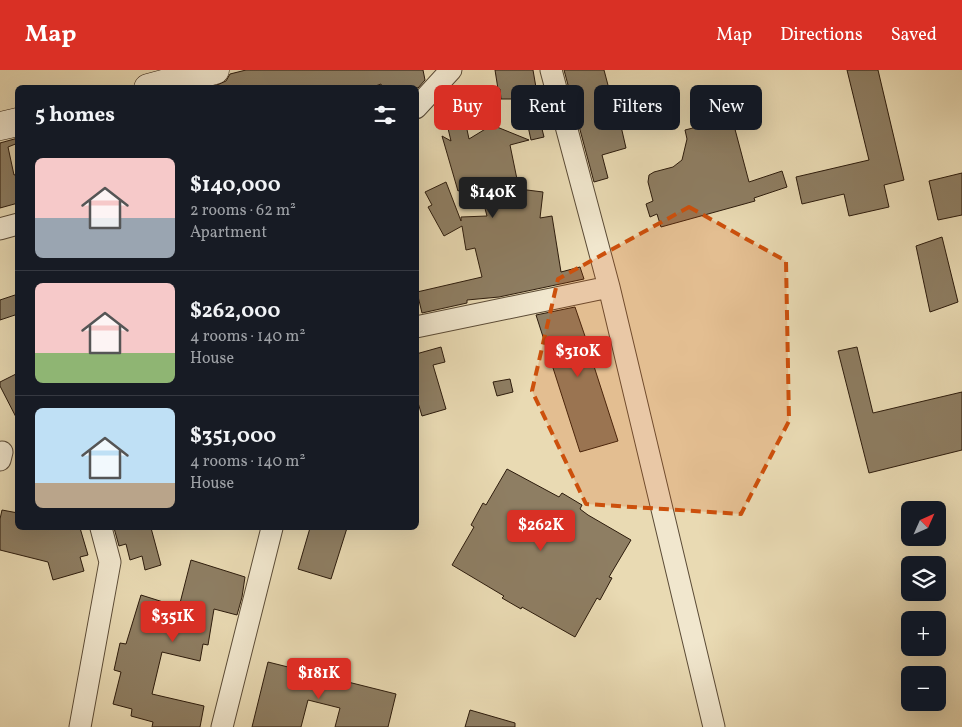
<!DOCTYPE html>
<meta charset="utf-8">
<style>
:root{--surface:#171b24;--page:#242831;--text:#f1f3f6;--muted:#9ea1a6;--line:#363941;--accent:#d93025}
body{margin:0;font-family:Vollkorn,serif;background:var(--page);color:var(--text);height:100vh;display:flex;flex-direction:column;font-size:19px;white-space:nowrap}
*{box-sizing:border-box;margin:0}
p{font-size:16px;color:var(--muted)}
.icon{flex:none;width:28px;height:28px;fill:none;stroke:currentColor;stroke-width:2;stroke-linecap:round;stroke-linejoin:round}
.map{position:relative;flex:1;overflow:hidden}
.side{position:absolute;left:15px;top:15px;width:404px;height:445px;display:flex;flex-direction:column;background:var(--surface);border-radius:8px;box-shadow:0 5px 20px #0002}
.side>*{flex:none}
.hud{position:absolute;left:434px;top:15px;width:452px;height:45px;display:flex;gap:10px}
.needle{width:32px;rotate:45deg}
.buttons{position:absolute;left:901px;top:431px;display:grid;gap:10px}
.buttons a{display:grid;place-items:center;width:45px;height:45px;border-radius:8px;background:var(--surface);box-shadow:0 5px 20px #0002;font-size:25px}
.price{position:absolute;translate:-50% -42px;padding:0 11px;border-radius:5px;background:var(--accent);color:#fff;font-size:16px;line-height:32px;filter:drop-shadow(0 1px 2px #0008)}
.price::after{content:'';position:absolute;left:50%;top:30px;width:15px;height:11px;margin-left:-8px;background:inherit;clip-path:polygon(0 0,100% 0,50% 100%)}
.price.selected{background:#222;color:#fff}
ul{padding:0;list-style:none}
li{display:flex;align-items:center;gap:15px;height:125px;padding:0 20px}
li+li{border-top:1px solid var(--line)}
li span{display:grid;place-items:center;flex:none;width:140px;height:100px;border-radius:8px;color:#555}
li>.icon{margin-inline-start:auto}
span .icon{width:60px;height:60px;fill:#fffc;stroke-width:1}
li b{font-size:21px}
h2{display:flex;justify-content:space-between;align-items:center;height:60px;padding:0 20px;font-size:21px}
.tag{padding:0 18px;border-radius:8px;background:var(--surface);box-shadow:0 5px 20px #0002;font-size:18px;line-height:45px}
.tag.selected{background:var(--accent);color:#fff}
header{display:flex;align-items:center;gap:30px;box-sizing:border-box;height:70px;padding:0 25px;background:var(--accent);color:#fff}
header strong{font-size:24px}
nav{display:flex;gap:28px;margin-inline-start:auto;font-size:18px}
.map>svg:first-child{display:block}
.building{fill:#8e7e63;stroke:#2c1b0c}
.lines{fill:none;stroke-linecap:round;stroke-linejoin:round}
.minor-casing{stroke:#5b4b36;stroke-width:23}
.secondary-casing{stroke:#2c1b0c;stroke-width:29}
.minor{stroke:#f1e7ce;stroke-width:21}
.secondary{stroke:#f1e7ce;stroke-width:28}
.marked{fill:#cc500c;fill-opacity:0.2;stroke:#cc500c;stroke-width:4;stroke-dasharray:10 6;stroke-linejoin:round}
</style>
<header>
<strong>Map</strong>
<nav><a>Map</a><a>Directions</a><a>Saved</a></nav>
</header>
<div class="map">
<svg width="962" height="657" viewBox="0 0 962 657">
<rect width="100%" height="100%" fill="#e9dab3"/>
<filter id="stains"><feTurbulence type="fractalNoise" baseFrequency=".004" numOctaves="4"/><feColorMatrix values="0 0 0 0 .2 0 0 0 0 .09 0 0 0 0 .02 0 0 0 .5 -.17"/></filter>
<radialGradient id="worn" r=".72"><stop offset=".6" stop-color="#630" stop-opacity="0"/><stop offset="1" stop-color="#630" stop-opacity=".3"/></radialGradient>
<path class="building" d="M 246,0 L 423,0 L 425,10 L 418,18 L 382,18 L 381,14 L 370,18 L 210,18 L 226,11 L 230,4 Z
M 495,0 L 533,0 L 539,35 L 541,35 L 545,54 L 541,55 L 544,67 L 531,70 L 522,29 L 501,29 L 500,19 L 498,19 Z
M 564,0 L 604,0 L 618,53 L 620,52 L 626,78 L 602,85 L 608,108 L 594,112 Z
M 847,0 L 878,0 L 904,110 L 884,115 L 889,137 L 849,146 L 844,124 L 802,134 L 796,107 L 869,90 Z
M 458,17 L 469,69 L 492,55 L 529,70 L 510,75 L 519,119 L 543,122 L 540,148 L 552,146 L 561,202 L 580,197 L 584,209 L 499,227 L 467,230 L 467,233 L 422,243 L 417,222 L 482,207 L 475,178 L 466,180 L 462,156 L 444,166 L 428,137 L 432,135 L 425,122 L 446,112 L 461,151 L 461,147 L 487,146 L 478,112 L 458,121 L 442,66 L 451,71 L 441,29 L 450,19 Z
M 732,48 L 749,112 L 782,101 L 787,117 L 754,128 L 755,131 L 661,157 L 657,144 L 650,147 L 646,134 L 653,131 L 648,112 L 649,105 L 654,102 L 673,97 L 682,90 L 687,69 L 685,60 Z
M 18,68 L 18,73 L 8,77 L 14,105 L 18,104 L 18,133 L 0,138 L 0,73 Z
M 962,103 L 962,145 L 938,150 L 929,111 Z
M 942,167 L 958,232 L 930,242 L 916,176 Z
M 18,224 L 18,244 L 0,250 L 0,230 Z
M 575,237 L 587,272 L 594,270 L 599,284 L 591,287 L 618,371 L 580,382 L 536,245 Z
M 441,277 L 445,292 L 433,295 L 446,339 L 422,346 L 416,326 L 416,284 Z
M 857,277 L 873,343 L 962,322 L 962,380 L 869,403 L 838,281 Z
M 18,303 L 18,351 L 0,316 L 0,312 Z
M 510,309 L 513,322 L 497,326 L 493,312 Z
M 507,399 L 559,427 L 562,423 L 582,435 L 580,439 L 588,445 L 631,470 L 609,507 L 612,508 L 600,530 L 597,528 L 575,567 L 522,537 L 521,539 L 502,528 L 504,526 L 452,495 L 474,457 L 471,455 L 483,433 L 486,435 Z
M 2,440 L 18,443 L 18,458 L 80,458 L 88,485 L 80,487 L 84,501 L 53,510 L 48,492 L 0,480 L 0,449 Z
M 114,458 L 151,458 L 161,495 L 145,500 L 142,486 L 130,490 L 126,474 L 119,476 Z
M 310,458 L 347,458 L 331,509 L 298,499 Z
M 191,490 L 245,507 L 242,527 L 237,545 L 214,539 L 208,575 L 203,574 L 200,591 L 162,582 L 152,624 L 204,636 L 200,657 L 152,657 L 153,652 L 131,646 L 132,639 L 113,634 L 121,602 L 114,600 L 120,573 L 126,574 L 141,525 L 179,537 Z
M 268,592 L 396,624 L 388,657 L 335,657 L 340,638 L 308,630 L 301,657 L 252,657 Z
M 470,640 L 515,653 L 515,657 L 465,657 Z"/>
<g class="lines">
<g class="minor-casing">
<path id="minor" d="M 551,0 L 609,217 L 714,657
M 416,38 L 451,0
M 0,159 L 18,154
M 416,257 L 609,217
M 0,390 L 2,382
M 80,657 L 110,492 L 101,458
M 222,657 L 272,458"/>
</g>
<g class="secondary-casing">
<path id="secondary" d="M 148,18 L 215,0
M 0,56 L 18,52"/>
</g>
<use href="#minor" class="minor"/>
<use href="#secondary" class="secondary"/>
</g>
<path class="marked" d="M 689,137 L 786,191 L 789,351 L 741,444 L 586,434 L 532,321 L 558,209 Z"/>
<rect width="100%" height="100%" filter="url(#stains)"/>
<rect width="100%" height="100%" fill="url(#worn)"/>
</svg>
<div class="buttons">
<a><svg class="needle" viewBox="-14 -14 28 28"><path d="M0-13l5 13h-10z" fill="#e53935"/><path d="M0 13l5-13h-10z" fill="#9ea1a6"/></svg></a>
<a><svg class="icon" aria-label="layers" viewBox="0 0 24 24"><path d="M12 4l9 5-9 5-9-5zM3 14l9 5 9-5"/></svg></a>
<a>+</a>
<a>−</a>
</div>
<b class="price selected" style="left:493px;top:149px">$140K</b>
<b class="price" style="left:578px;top:308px">$310K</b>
<b class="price" style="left:541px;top:482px">$262K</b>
<b class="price" style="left:173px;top:573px">$351K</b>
<b class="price" style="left:319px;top:630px">$181K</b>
<div class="hud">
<a class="tag selected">Buy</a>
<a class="tag">Rent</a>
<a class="tag">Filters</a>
<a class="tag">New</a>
</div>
<section class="side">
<h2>5 homes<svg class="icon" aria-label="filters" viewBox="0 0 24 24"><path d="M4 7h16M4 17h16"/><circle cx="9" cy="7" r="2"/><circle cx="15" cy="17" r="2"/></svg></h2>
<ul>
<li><span style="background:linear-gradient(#f6c9c9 60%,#9aa5b1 0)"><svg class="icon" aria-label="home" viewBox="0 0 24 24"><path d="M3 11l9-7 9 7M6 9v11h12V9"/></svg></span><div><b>$140,000</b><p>2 rooms · 62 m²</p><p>Apartment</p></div></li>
<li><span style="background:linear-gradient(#f6c9c9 70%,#8fb573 0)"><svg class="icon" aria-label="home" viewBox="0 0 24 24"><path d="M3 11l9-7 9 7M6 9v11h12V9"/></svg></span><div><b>$262,000</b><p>4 rooms · 140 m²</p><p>House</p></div></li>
<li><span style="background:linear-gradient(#bfe0f5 75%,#b9a48a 0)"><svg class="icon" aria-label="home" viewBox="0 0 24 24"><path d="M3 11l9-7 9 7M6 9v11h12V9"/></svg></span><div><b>$351,000</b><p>4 rooms · 140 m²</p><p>House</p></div></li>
</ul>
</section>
</div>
